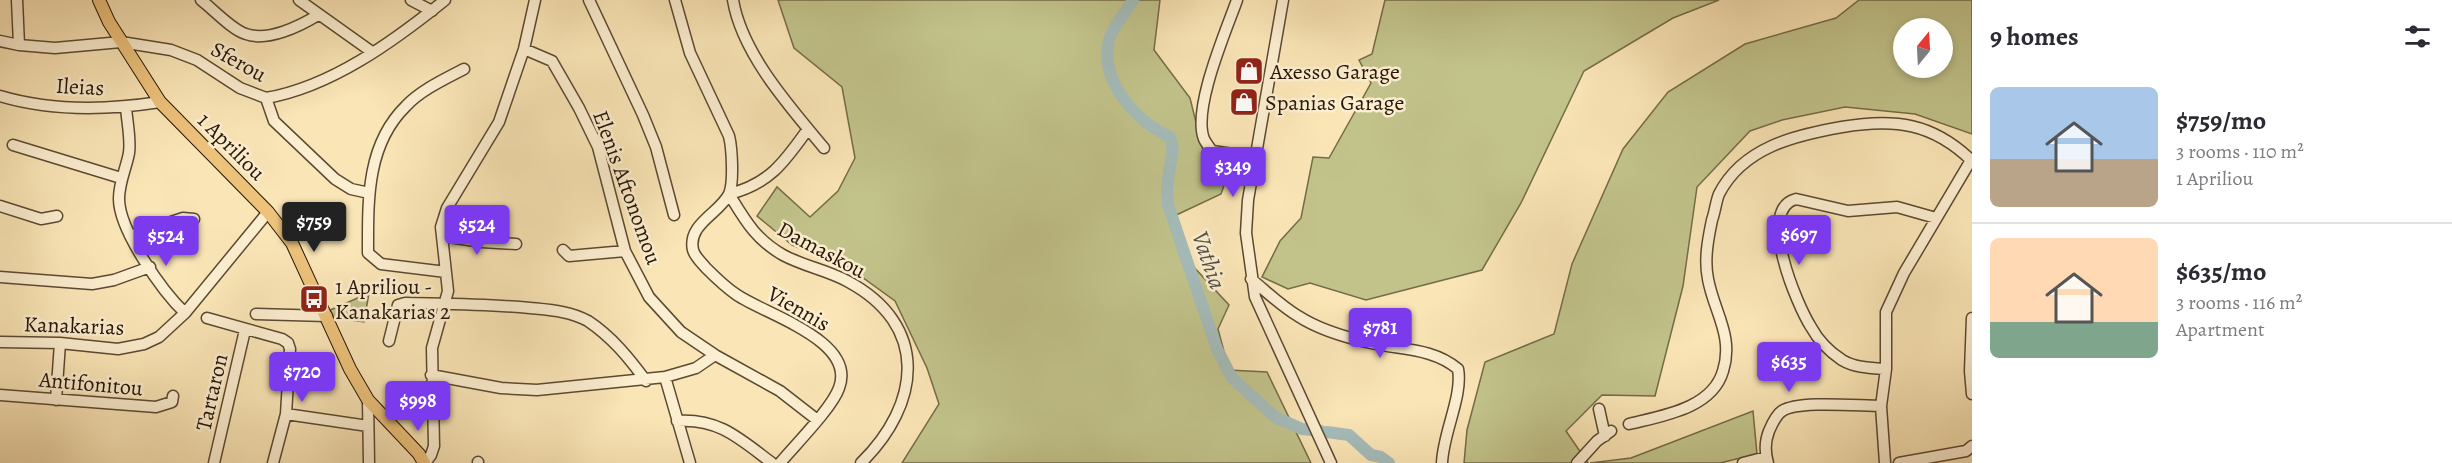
<!DOCTYPE html>
<meta charset="utf-8">
<style>
:root{--surface:#fff;--page:#f7f7f7;--text:#2b2b33;--muted:#7c7c81;--line:#e1e1e2;--accent:#7c3aed}
body{margin:0;font-family:Alegreya,serif;background:var(--page);color:var(--text);height:100vh;display:flex;flex-direction:column;font-size:22px;white-space:nowrap}
*{box-sizing:border-box;margin:0}
p{font-size:20px;color:var(--muted)}
.icon{flex:none;width:33px;height:33px;fill:none;stroke:currentColor;stroke-width:2;stroke-linecap:round;stroke-linejoin:round}
.map{position:relative;flex:1;overflow:hidden}
.panel{display:flex;flex-direction:column;background:var(--surface);width:480px}
.panel>*{flex:none}
.needle{width:39px;rotate:18deg}
.fabs{position:absolute;left:1893px;top:18px;display:grid;gap:12px}
.fabs a{display:grid;place-items:center;width:60px;height:60px;border-radius:50%;background:var(--surface);box-shadow:0 3px 9px #0003;font-size:30px}
.price{position:absolute;translate:-50% -51px;padding:0 14px;border-radius:6px;background:var(--accent);color:#fff;font-size:20px;line-height:39px;filter:drop-shadow(0 2px 3px #0008)}
.price::after{content:'';position:absolute;left:50%;top:36px;width:18px;height:14px;margin-left:-9px;background:inherit;clip-path:polygon(0 0,100% 0,50% 100%)}
.price.on{background:#222;color:#fff}
ul{padding:0;list-style:none}
li{display:flex;align-items:center;gap:18px;height:150px;padding:0 18px}
li+li{border-top:2px solid var(--line)}
li span{display:grid;place-items:center;flex:none;width:168px;height:120px;border-radius:9px;color:#555}
li>.icon{margin-inline-start:auto}
span .icon{width:72px;height:72px;fill:#fffc;stroke-width:1}
li b{font-size:26px}
h2{display:flex;justify-content:space-between;align-items:center;height:72px;padding:0 18px;font-size:26px}
main{display:flex;flex:1;min-height:0}
.map>svg:first-child{display:block}
.green{fill:#c2c38b;stroke:#746c48;stroke-width:1.5;fill-rule:evenodd}
.lines{fill:none;stroke-linecap:round;stroke-linejoin:round}
.stream{stroke:#727a72;stroke-width:2}
.river{stroke:#a5bcba;stroke-width:12}
.minor-casing{stroke:#5a4a32;stroke-width:13}
.major-casing{stroke:#251606;stroke-width:14}
.minor{stroke:#fceed0;stroke-width:10}
.major{stroke:#edc27b;stroke-width:12}
.labels{text-anchor:middle;stroke-width:5;stroke-linejoin:round;paint-order:stroke}
.street-label{font-size:22px;fill:#251606;stroke:#fceed0}
.poi-label{font-size:22px;fill:#251606;stroke:#fceed0;text-anchor:start}
.water-label{font-size:24px;font-style:italic;fill:#525045;stroke:#fceed0}
</style>
<main>
<div class="map">
<svg width="1972" height="463" viewBox="0 0 1972 463">
<rect width="100%" height="100%" fill="#fae5b6"/>
<filter id="stains"><feTurbulence type="fractalNoise" baseFrequency=".00333" numOctaves="4"/><feColorMatrix values="0 0 0 0 .2 0 0 0 0 .09 0 0 0 0 .02 0 0 0 .5 -.17"/></filter>
<radialGradient id="worn" r=".72"><stop offset=".6" stop-color="#630" stop-opacity="0"/><stop offset="1" stop-color="#630" stop-opacity=".3"/></radialGradient>
<path class="green" d="M 778,0 L 1160,0 L 1154,50 L 1190,98 L 1206,163 L 1233,160 L 1221,194 L 1170,218 L 1178,250 L 1229,305 L 1218,329 L 1229,370 L 1267,372 L 1311,463 L 902,463 L 939,404 L 927,368 L 895,301 L 848,267 L 792,245 L 757,216 L 777,187 L 810,217 L 838,191 L 855,158 L 842,87 L 794,48 Z
M 1385,0 L 1719,0 L 1673,18 L 1584,71 L 1521,203 L 1482,270 L 1366,300 L 1310,283 L 1288,289 L 1262,277 L 1280,241 L 1301,218 L 1313,157 L 1329,158 L 1371,83 L 1359,60 L 1372,54 Z
M 1859,0 L 1972,0 L 1972,134 L 1915,114 L 1845,107 L 1782,120 L 1750,131 L 1697,187 L 1683,286 L 1655,396 L 1602,395 L 1566,431 L 1588,463 L 1464,463 L 1467,430 L 1485,362 L 1554,334 L 1572,264 L 1623,149 L 1668,92 L 1745,44 L 1836,18 ZM 1904,28 L 1942,28 L 1942,68 L 1904,68 Z
M 369,293 L 364,322 L 330,317 L 328,311 Z
M 1753,411 L 1757,454 L 1720,463 L 1590,463 L 1631,458 Z"/>
<g class="lines">
<path class="stream" d="M 1321,431 L 1327,432"/>
<path class="river" d="M 1133,0 C 1126,12 1112,27 1109,40 C 1099,81 1136,121 1170,137 L 1173,149 L 1167,186 L 1168,205 L 1217,349 L 1232,378 L 1275,417 L 1302,429 L 1321,431
M 1327,432 L 1349,435 L 1371,455 L 1381,457 L 1389,463"/>
<g class="minor-casing">
<path id="minor" d="M 17,0 L 19,45
M 201,0 C 213,9 232,30 246,34 C 268,42 300,26 318,15
M 299,0 L 372,52
M 411,0 L 432,11
M 589,0 L 643,115 L 656,147 L 674,215
M 675,0 L 690,53 L 729,136 C 732,148 734,183 729,194 C 720,213 687,224 693,250 C 695,257 702,263 706,268 C 716,278 725,287 737,295 C 767,315 857,341 839,388 C 832,408 795,445 780,463
M 733,0 C 742,54 790,107 824,148
M 1237,0 C 1226,31 1192,109 1204,139 C 1206,143 1209,147 1212,151 L 1254,157
M 1283,0 L 1248,200 L 1246,233 L 1255,297 L 1331,463
M 0,41 L 19,45 L 55,48 L 121,42 L 171,50 L 197,60 L 240,88 L 266,98
M 524,49 L 552,61 L 579,108 L 598,147 L 625,251 L 649,297 L 681,332 L 715,355 L 780,391 L 816,419
M 0,96 C 50,111 108,110 160,102
M 266,98 C 331,87 394,41 445,0
M 266,98 L 274,121 L 335,179 L 351,189 L 369,193
M 126,107 C 127,122 131,139 129,153 C 126,169 119,182 119,199 C 119,230 162,291 185,313
M 13,145 L 121,178
M 729,194 C 745,220 755,239 783,255 C 803,266 827,270 847,281 C 930,325 921,404 861,463
M 729,194 C 770,184 785,161 808,129
M 0,206 L 41,219 L 57,216
M 130,236 L 183,218 L 194,219
M 442,236 L 482,242 L 516,244
M 563,250 L 569,256 L 625,251
M 446,272 L 381,264 L 368,253 C 368,201 366,145 406,106 C 421,90 445,79 464,69
M 0,277 L 92,284 L 114,280 L 150,267
M 1251,279 C 1266,291 1281,306 1298,316 C 1318,329 1348,338 1371,343 C 1402,350 1433,348 1458,369 C 1463,396 1443,433 1442,463
M 256,314 L 327,316
M 207,318 L 282,339 L 288,343 L 290,349 L 286,414 L 273,463
M 1972,318 L 1970,371 L 1972,394
M 389,341 L 398,305 L 405,303 C 447,304 488,304 530,308 C 550,310 570,311 588,321 C 612,337 629,358 646,381
M 0,342 L 60,343 L 118,349 L 144,344 L 159,337 L 185,313 L 268,212
M 1886,369 C 1872,368 1855,368 1842,360 C 1830,352 1818,340 1811,327 C 1797,305 1756,209 1796,199 L 1848,211 L 1897,207 L 1936,218
M 431,375 L 501,388 L 537,390 L 665,377 L 696,368 L 715,355
M 665,377 L 690,463
M 0,395 L 156,407 L 172,402 L 173,396
M 56,400 L 60,343
M 368,400 L 369,463
M 1599,409 L 1605,436
M 286,414 L 368,426
M 677,421 C 719,418 740,439 772,463
M 1629,424 C 1661,416 1712,409 1723,371 C 1734,336 1714,312 1708,279 C 1704,260 1708,239 1712,220 C 1715,212 1716,201 1719,194 C 1743,147 1796,135 1842,127 C 1895,118 1933,123 1972,161
M 214,463 L 245,330
M 425,463 L 431,455 L 434,446 L 432,348 L 448,291 L 441,227 L 447,208 L 499,122 L 524,49 L 535,0
M 478,463 L 478,462
M 1577,463 L 1597,441 L 1611,431
M 1743,463 L 1766,457
M 1768,463 C 1765,453 1765,441 1769,431 C 1772,424 1776,415 1782,411 C 1799,400 1858,406 1881,406
M 1885,463 L 1881,406 L 1886,369 L 1886,312 L 1904,273 L 1971,160
M 1899,463 L 1966,451 L 1972,446"/>
</g>
<g class="major-casing">
<path id="major" d="M 99,0 L 109,22 L 160,102 L 268,212 L 292,243 L 350,369 L 368,400 L 419,454 L 424,463"/>
</g>
<use href="#minor" class="minor"/>
<use href="#major" class="major"/>
</g>
<defs>
<g id="shop-square" transform="scale(1.5)"><rect x="-9" y="-9" width="18" height="18" rx="4" fill="#8f2418" stroke="#fceed0"/><path d="M-5-2.5h2.3a2.7 3.5 0 0 1 5.4 0H5L5.5 6h-11ZM-1.5-2.5h3a1.5 2.3 0 0 0-3 0Z" fill="#fff"/></g>
<g id="bus-square" transform="scale(1.5)"><rect x="-9" y="-9" width="18" height="18" rx="4" fill="#8f2418" stroke="#fceed0"/><path d="M-5-6H5V4H4V6H2V4H-2V6H-4V4H-5ZM-3.5-4V0h7V-4ZM-3.5 1.2v1.5H-2V1.2ZM2 1.2v1.5H3.5V1.2Z" fill="#fff"/></g>
</defs>
<g fill-rule="evenodd">
<use href="#shop-square" x="1249" y="71"/>
<use href="#shop-square" x="1244" y="102"/>
<use href="#bus-square" x="314" y="299"/>
</g>
<g class="labels">
<g class="street-label">
<text transform="translate(239 61) rotate(29)" y="8">Sferou</text>
<text transform="translate(80 86) rotate(3)" y="8">Ileias</text>
<text transform="translate(232 146) rotate(45)" y="8">1 Apriliou</text>
<text transform="translate(628 187) rotate(70)" y="8">Elenis Aftonomou</text>
<text transform="translate(822 249) rotate(28)" y="8">Damaskou</text>
<text transform="translate(799 308) rotate(30)" y="8">Viennis</text>
<text transform="translate(74 325) rotate(2)" y="8">Kanakarias</text>
<text transform="translate(91 383) rotate(5)" y="8">Antifonitou</text>
<text transform="translate(211 392) rotate(-77)" y="8">Tartaron</text>
</g>
<g class="poi-label">
<text x="1270" y="79">Axesso Garage</text>
<text x="1265" y="110">Spanias Garage</text>
<text x="335" y="294">1 Apriliou -<tspan x="335" dy="25">Kanakarias 2</tspan></text>
</g>
<g class="water-label">
<text transform="translate(1209 260) rotate(71)" y="8">Vathia</text>
</g>
</g>
<rect width="100%" height="100%" filter="url(#stains)"/>
<rect width="100%" height="100%" fill="url(#worn)"/>
</svg>
<div class="fabs">
<a><svg class="needle" viewBox="-14 -14 28 28"><path d="M0-13l5 13h-10z" fill="#e53935"/><path d="M0 13l5-13h-10z" fill="#7c7c81"/></svg></a>
</div>
<b class="price" style="left:1233px;top:198px">$349</b>
<b class="price on" style="left:314px;top:253px">$759</b>
<b class="price" style="left:477px;top:256px">$524</b>
<b class="price" style="left:1799px;top:266px">$697</b>
<b class="price" style="left:166px;top:267px">$524</b>
<b class="price" style="left:1380px;top:359px">$781</b>
<b class="price" style="left:1789px;top:393px">$635</b>
<b class="price" style="left:302px;top:403px">$720</b>
<b class="price" style="left:418px;top:432px">$998</b>
</div>
<section class="panel">
<h2>9 homes<svg class="icon" aria-label="filters" viewBox="0 0 24 24"><path d="M4 7h16M4 17h16"/><circle cx="9" cy="7" r="2"/><circle cx="15" cy="17" r="2"/></svg></h2>
<ul>
<li><span style="background:linear-gradient(#a9c7e8 60%,#b9a48a 0)"><svg class="icon" aria-label="home" viewBox="0 0 24 24"><path d="M3 11l9-7 9 7M6 9v11h12V9"/></svg></span><div><b>$759/mo</b><p>3 rooms · 110 m²</p><p>1 Apriliou</p></div></li>
<li><span style="background:linear-gradient(#ffd9b3 70%,#7fa58c 0)"><svg class="icon" aria-label="home" viewBox="0 0 24 24"><path d="M3 11l9-7 9 7M6 9v11h12V9"/></svg></span><div><b>$635/mo</b><p>3 rooms · 116 m²</p><p>Apartment</p></div></li>
</ul>
</section>
</main>
